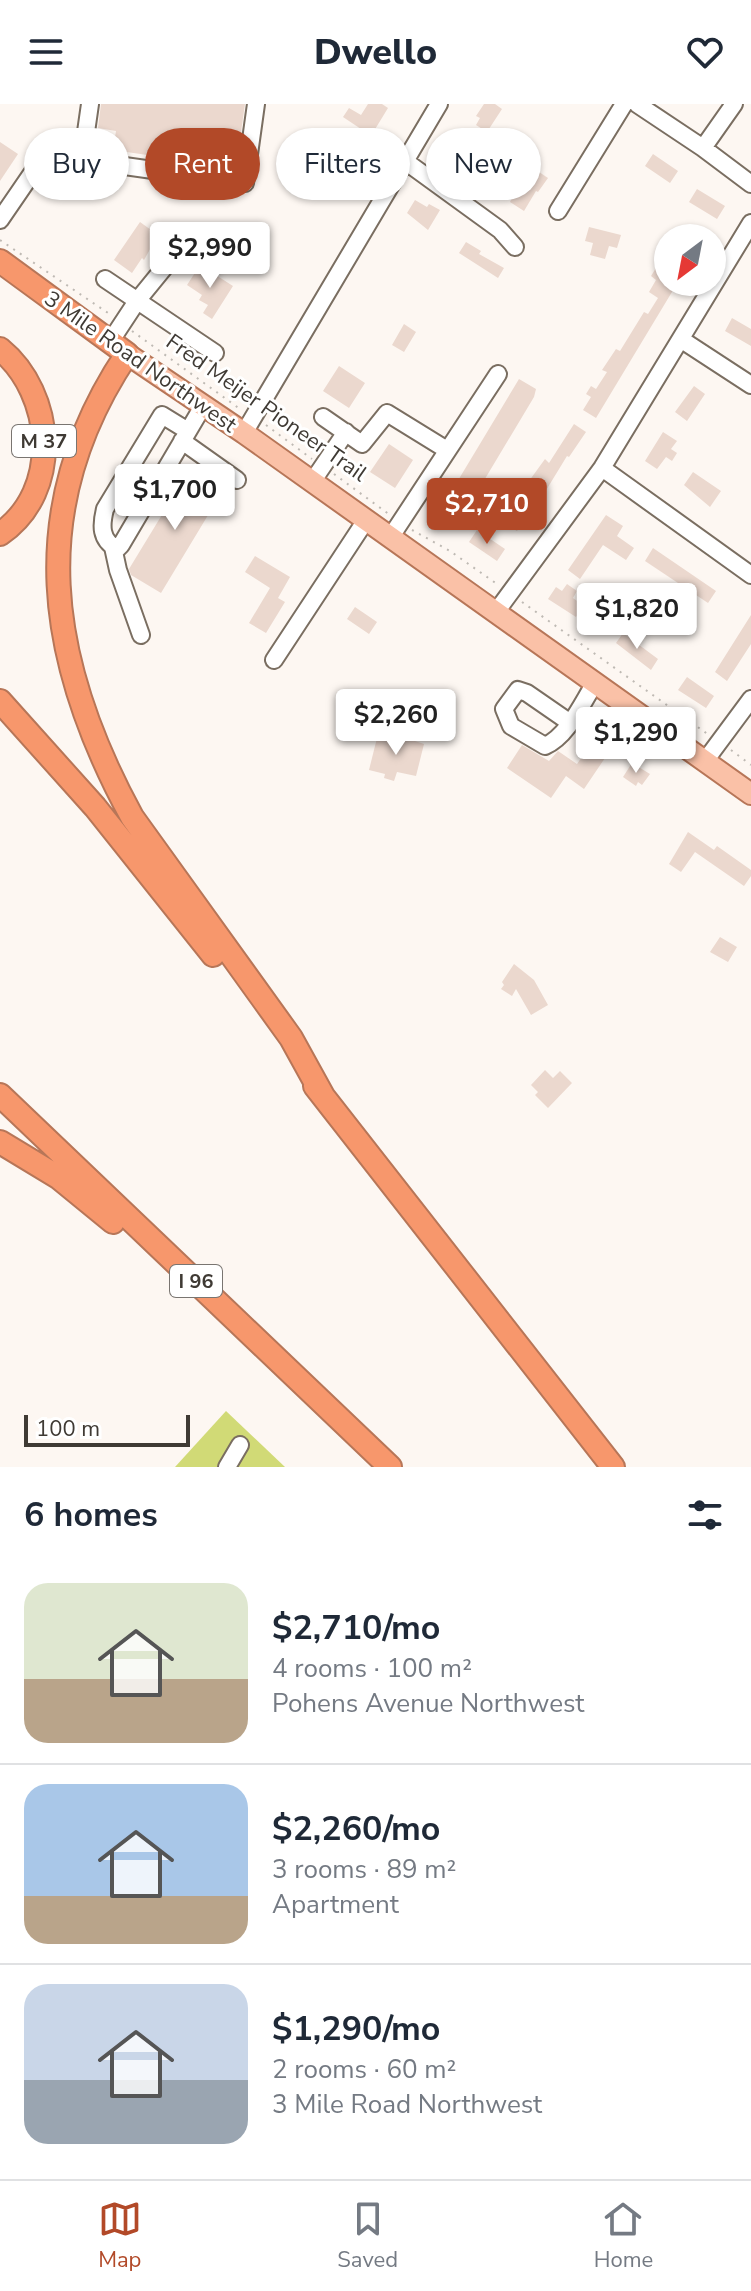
<!DOCTYPE html>
<meta charset="utf-8">
<style>
:root{--surface:#fff;--page:#f2f2f3;--text:#1f2937;--muted:#747a83;--line:#e0e1e3;--accent:#b24928}
body{margin:0;font-family:"Nunito Sans",sans-serif;background:var(--page);color:var(--text);height:100vh;display:flex;flex-direction:column;font-size:30px;white-space:nowrap}
*{box-sizing:border-box;margin:0}
p{font-size:26px;color:var(--muted)}
.icon{flex:none;width:44px;height:44px;fill:none;stroke:currentColor;stroke-width:2;stroke-linecap:round;stroke-linejoin:round}
.map{position:relative;height:1363px;overflow:hidden}
.side{display:flex;flex-direction:column;background:var(--surface);flex:1}
.side>*{flex:none}
.hud{position:absolute;left:24px;top:24px;width:704px;height:72px;display:flex;gap:16px}
.needle{width:52px;rotate:212deg}
.controls{position:absolute;left:654px;top:120px;display:grid;gap:16px}
.controls a{display:grid;place-items:center;width:72px;height:72px;border-radius:50%;background:var(--surface);box-shadow:0 2px 6px #0004;font-size:40px}
.scale{position:absolute;left:24px;bottom:20px;width:166px;box-sizing:border-box;padding-left:8px;border:4px solid #3f3a34;border-top:0;font-size:22px;line-height:28px;white-space:nowrap;color:#3f3a34;-webkit-text-stroke:6px #fff;paint-order:stroke}
.price{position:absolute;translate:-50% -68px;padding:0 18px;border-radius:8px;background:#fff;color:#222;font-size:26px;line-height:52px;filter:drop-shadow(0 2px 4px #0008)}
.price::after{content:'';position:absolute;left:50%;top:48px;width:24px;height:18px;margin-left:-12px;background:inherit;clip-path:polygon(0 0,100% 0,50% 100%)}
.price.active{background:var(--accent);color:#fff}
ul{padding:0;list-style:none}
li{display:flex;align-items:center;gap:24px;height:200px;padding:0 24px}
li+li{border-top:2px solid var(--line)}
li span{display:grid;place-items:center;flex:none;width:224px;height:160px;border-radius:24px;color:#555}
li>.icon{margin-inline-start:auto}
span .icon{width:96px;height:96px;fill:#fffc;stroke-width:1}
li b{font-size:34px}
h2{display:flex;justify-content:space-between;align-items:center;height:96px;padding:0 24px;font-size:34px}
.chip{padding:0 28px;border-radius:36px;background:var(--surface);box-shadow:0 2px 6px #0004;font-size:28px;line-height:72px}
.chip.active{background:var(--accent);color:#fff}
header{display:flex;justify-content:space-between;align-items:center;height:104px;padding:0 24px;background:var(--surface);font-size:36px;font-weight:800}
.dock{display:flex;justify-content:space-around;align-items:center;height:112px;border-top:2px solid var(--line);background:var(--surface);font-size:22px;color:var(--muted)}
.dock a{display:grid;justify-items:center;gap:4px}
.dock .active{color:var(--accent)}
.map>svg:first-child{display:block}
.green{fill:#d1da76}
.building{fill:#ebd8ce}
.lines{fill:none;stroke-linecap:round;stroke-linejoin:round}
.minor-casing{stroke:#7a6e61;stroke-width:20}
.major-casing{stroke:#b77658;stroke-width:24}
.highway-casing{stroke:#b77658;stroke-width:26}
.path{stroke:#bfbab4;stroke-width:2;stroke-dasharray:2 6;stroke-linecap:butt}
.minor{stroke:#fff;stroke-width:16}
.major{stroke:#fac1a7;stroke-width:20}
.highway{stroke:#f7976c;stroke-width:22}
.labels{text-anchor:middle;stroke-width:6;stroke-linejoin:round;paint-order:stroke}
.shield{fill:#fff;stroke:#797571;stroke-width:2}
.shield-label{font-size:20px;font-weight:bold;fill:#3f3a34}
.street-label{font-size:22px;fill:#3f3a34;stroke:#fff}
</style>
<header><svg class="icon" aria-label="menu" viewBox="0 0 24 24"><path d="M4 6h16M4 12h16M4 18h16"/></svg>Dwello<svg class="icon" aria-label="heart" viewBox="0 0 24 24"><path d="M12 20l-8-8c-3-5 5-10 8-4 3-6 11-1 8 4z"/></svg></header>
<div class="map">
<svg width="751" height="1363" viewBox="0 0 751 1363">
<rect width="100%" height="100%" fill="#fdf7f2"/>
<path class="green" d="M 226,1307 L 285,1363 L 175,1363 Z"/>
<path class="building" d="M 101,0 L 245,0 L 236,64 L 113,46 L 116,27 L 98,24 Z
M 368,0 L 382,0 L 388,4 L 366,40 L 355,34 L 361,25 L 343,13 L 349,4 L 361,11 Z
M 484,0 L 495,0 L 502,5 L 487,28 L 476,21 L 480,14 L 476,12 Z
M 0,38 L 18,50 L 0,77 Z
M 653,50 L 678,67 L 670,79 L 645,62 Z
M 526,66 L 533,71 L 536,66 L 548,74 L 538,88 L 536,87 L 524,107 L 510,98 L 512,94 L 506,91 L 511,82 L 514,84 Z
M 697,85 L 725,102 L 717,115 L 689,98 Z
M 415,96 L 427,103 L 429,100 L 440,106 L 428,126 L 407,109 Z
M 140,118 L 158,131 L 144,156 L 142,154 L 132,169 L 114,156 Z
M 589,123 L 621,131 L 617,144 L 609,142 L 605,155 L 590,151 L 593,139 L 585,137 Z
M 466,138 L 481,147 L 479,150 L 504,164 L 498,174 L 459,149 Z
M 668,157 L 668,178 L 678,178 L 596,314 L 583,306 L 591,293 L 586,290 L 591,282 L 596,285 L 607,268 L 602,266 L 616,245 L 620,247 L 644,208 L 648,210 L 658,194 L 649,188 L 656,176 L 651,172 L 656,164 L 662,167 Z
M 200,161 L 233,182 L 212,215 L 203,209 L 208,201 L 199,196 L 202,191 L 187,181 Z
M 732,214 L 751,225 L 751,242 L 725,227 Z
M 404,220 L 416,228 L 404,248 L 392,241 Z
M 339,262 L 365,279 L 349,304 L 323,287 Z
M 519,275 L 536,285 L 534,293 L 455,425 L 436,413 Z
M 694,282 L 705,290 L 687,317 L 675,308 Z
M 574,320 L 586,328 L 569,353 L 567,352 L 545,388 L 541,386 L 522,415 L 524,416 L 517,427 L 500,417 L 545,355 L 549,359 Z
M 663,328 L 677,337 L 671,345 L 677,349 L 672,357 L 666,353 L 657,365 L 645,357 Z
M 389,340 L 413,356 L 395,384 L 370,368 Z
M 188,368 L 222,388 L 161,489 L 131,471 L 129,465 Z
M 693,368 L 721,387 L 710,403 L 684,381 Z
M 606,411 L 623,422 L 617,432 L 634,444 L 626,456 L 603,441 L 580,475 L 568,466 Z
M 477,426 L 505,445 L 497,457 L 469,438 Z
M 653,444 L 716,487 L 708,499 L 645,457 Z
M 255,452 L 290,473 L 278,494 L 285,498 L 266,529 L 249,519 L 270,484 L 245,468 Z
M 567,480 L 577,487 L 573,494 L 584,502 L 576,513 L 548,495 L 556,483 L 562,487 Z
M 355,503 L 377,518 L 369,530 L 347,515 Z
M 751,511 L 751,540 L 727,577 L 715,568 Z
M 623,529 L 658,555 L 651,566 L 616,539 Z
M 687,573 L 714,592 L 706,604 L 678,586 Z
M 400,632 L 424,640 L 416,672 L 397,668 L 394,677 L 384,674 L 385,670 L 369,666 L 377,634 L 398,639 Z
M 593,637 L 609,648 L 584,685 L 566,672 L 551,694 L 507,664 L 522,641 L 549,657 L 558,647 L 577,660 Z
M 632,659 L 650,670 L 642,681 L 638,678 L 636,682 L 623,673 Z
M 688,728 L 714,746 L 717,742 L 751,766 L 751,772 L 744,782 L 695,748 L 681,768 L 669,760 Z
M 720,833 L 737,843 L 728,858 L 710,848 Z
M 514,860 L 534,876 L 548,901 L 531,911 L 516,885 L 512,892 L 501,885 L 504,881 L 502,878 Z
M 545,966 L 553,974 L 560,967 L 572,979 L 548,1004 L 535,991 L 538,988 L 531,981 Z"/>
<g class="lines">
<g class="minor-casing">
<path id="minor" d="M 637,0 L 703,44 L 751,80
M 703,44 L 734,0
M 82,56 L 245,79 L 256,0
M 405,57 L 500,126 L 515,143
M 558,107 L 624,0
M 0,116 L 37,62 L 60,52 L 82,56 L 90,0
M 105,175 L 215,249
M 682,236 L 751,281
M 110,238 L 137,197 L 177,148
M 323,313 L 362,340 L 387,309 L 447,346
M 188,327 L 162,311 L 105,405 C 101,421 100,436 117,445 L 121,441 L 203,302
M 244,329 L 439,0
M 182,337 L 237,376
M 602,364 L 751,471
M 312,378 L 346,328
M 390,434 L 498,270
M 113,443 L 118,466 L 141,531
M 496,508 L 602,364 L 751,119
M 274,556 L 366,416
M 569,618 L 527,589 L 518,586 L 504,605 L 511,622 L 545,642 C 568,632 582,599 595,579
M 705,657 L 751,595
M 227,1363 L 240,1341"/>
</g>
<g class="major-casing">
<path id="major" d="M 127,250 L 244,329 L 751,690"/>
</g>
<g class="highway-casing">
<path id="highway" d="M 0,157 L 127,250 C 23,405 47,557 132,713 L 291,934 L 323,992
M 0,245 C 54,289 63,387 0,430
M 0,597 L 95,703 L 213,851
M 315,982 L 613,1363
M 0,991 L 390,1363
M 0,1038 L 58,1073 L 113,1118"/>
</g>
<path class="path" d="M 0,136 L 111,211
M 132,227 L 240,305
M 266,321 L 312,355
M 334,370 L 390,411
M 412,426 L 450,447 L 497,480
M 522,498 L 709,631
M 731,646 L 751,661"/>
<use href="#minor" class="minor"/>
<use href="#major" class="major"/>
<use href="#highway" class="highway"/>
</g>
<g class="labels">
<g class="shield">
<rect x="12" y="321" width="64" height="32" rx="6"/>
<rect x="170" y="1161" width="52" height="32" rx="6"/>
</g>
<g class="shield-label">
<text x="44" y="344">M 37</text>
<text x="196" y="1184">I 96</text>
</g>
<g class="street-label">
<text transform="translate(141 257) rotate(35)" y="8">3 Mile Road Northwest</text>
<text transform="translate(267 303) rotate(35)" y="8">Fred Meijer Pioneer Trail</text>
</g>
</g>
</svg>
<div class="controls">
<a><svg class="needle" viewBox="-14 -14 28 28"><path d="M0-13l5 13h-10z" fill="#e53935"/><path d="M0 13l5-13h-10z" fill="#747a83"/></svg></a>
</div>
<div class="scale">100 m</div>
<b class="price" style="left:210px;top:186px">$2,990</b>
<b class="price" style="left:175px;top:428px">$1,700</b>
<b class="price active" style="left:487px;top:442px">$2,710</b>
<b class="price" style="left:637px;top:547px">$1,820</b>
<b class="price" style="left:396px;top:653px">$2,260</b>
<b class="price" style="left:636px;top:671px">$1,290</b>
<div class="hud">
<a class="chip">Buy</a>
<a class="chip active">Rent</a>
<a class="chip">Filters</a>
<a class="chip">New</a>
</div>
</div>
<section class="side">
<h2>6 homes<svg class="icon" aria-label="filters" viewBox="0 0 24 24"><path d="M4 7h16M4 17h16"/><circle cx="9" cy="7" r="2"/><circle cx="15" cy="17" r="2"/></svg></h2>
<ul>
<li><span style="background:linear-gradient(#dfe7d0 60%,#b9a48a 0)"><svg class="icon" aria-label="home" viewBox="0 0 24 24"><path d="M3 11l9-7 9 7M6 9v11h12V9"/></svg></span><div><b>$2,710/mo</b><p>4 rooms · 100 m²</p><p>Pohens Avenue Northwest</p></div></li>
<li><span style="background:linear-gradient(#a9c7e8 70%,#b9a48a 0)"><svg class="icon" aria-label="home" viewBox="0 0 24 24"><path d="M3 11l9-7 9 7M6 9v11h12V9"/></svg></span><div><b>$2,260/mo</b><p>3 rooms · 89 m²</p><p>Apartment</p></div></li>
<li><span style="background:linear-gradient(#c9d6e8 60%,#9aa5b1 0)"><svg class="icon" aria-label="home" viewBox="0 0 24 24"><path d="M3 11l9-7 9 7M6 9v11h12V9"/></svg></span><div><b>$1,290/mo</b><p>2 rooms · 60 m²</p><p>3 Mile Road Northwest</p></div></li>
</ul>
</section>
<nav class="dock">
<a class="active"><svg class="icon" aria-label="map" viewBox="0 0 24 24"><path d="M3 6l6-2 6 2 6-2v14l-6 2-6-2-6 2zM9 4v14M15 6v14"/></svg>Map</a>
<a><svg class="icon" aria-label="saved" viewBox="0 0 24 24"><path d="M7 4h10v16l-5-4-5 4z"/></svg>Saved</a>
<a><svg class="icon" aria-label="home" viewBox="0 0 24 24"><path d="M3 11l9-7 9 7M6 9v11h12V9"/></svg>Home</a>
</nav>
